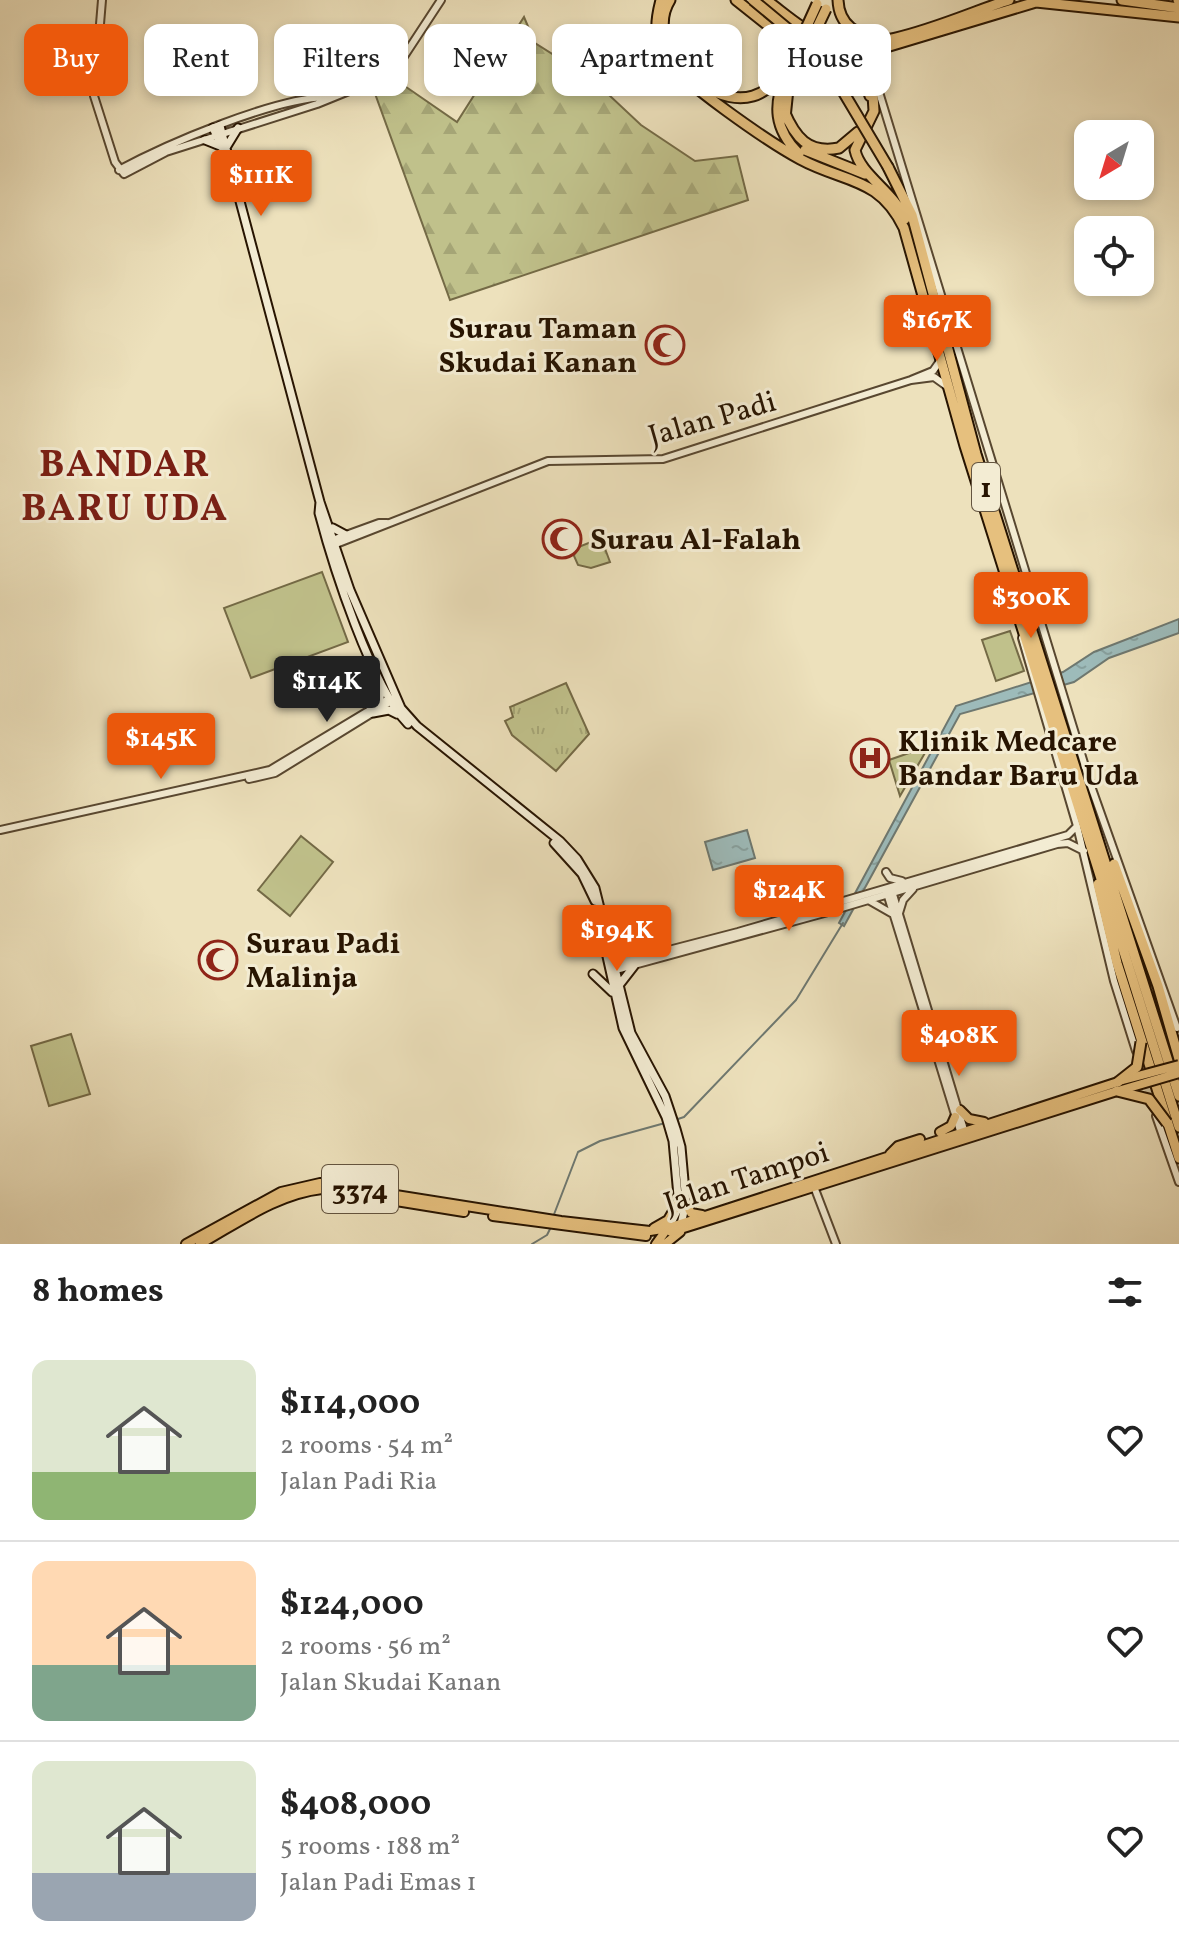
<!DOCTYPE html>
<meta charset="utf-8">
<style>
:root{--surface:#fff;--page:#f6f6f6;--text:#222;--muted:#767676;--line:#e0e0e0;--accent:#ea580c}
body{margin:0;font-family:Vollkorn,serif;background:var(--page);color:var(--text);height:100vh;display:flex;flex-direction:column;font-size:30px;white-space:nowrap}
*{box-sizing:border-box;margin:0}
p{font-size:26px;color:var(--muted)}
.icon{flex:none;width:44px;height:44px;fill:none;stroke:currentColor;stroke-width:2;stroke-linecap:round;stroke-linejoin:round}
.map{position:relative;height:1244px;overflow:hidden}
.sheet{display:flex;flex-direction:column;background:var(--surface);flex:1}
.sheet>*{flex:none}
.guide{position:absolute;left:24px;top:24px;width:1132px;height:72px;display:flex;gap:16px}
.needle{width:52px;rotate:218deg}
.fabs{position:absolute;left:1074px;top:120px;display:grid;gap:16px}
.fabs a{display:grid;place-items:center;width:80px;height:80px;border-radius:16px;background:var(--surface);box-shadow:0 4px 12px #0003;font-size:40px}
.price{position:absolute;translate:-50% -68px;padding:0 18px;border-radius:8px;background:var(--accent);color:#fff;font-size:26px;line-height:52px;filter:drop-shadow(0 2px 4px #0008)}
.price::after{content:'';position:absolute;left:50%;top:48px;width:24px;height:18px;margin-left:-12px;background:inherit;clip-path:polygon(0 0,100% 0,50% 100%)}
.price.selected{background:#222;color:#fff}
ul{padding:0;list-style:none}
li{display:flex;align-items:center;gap:24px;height:200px;padding:0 32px}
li+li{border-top:2px solid var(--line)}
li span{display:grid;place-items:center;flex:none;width:224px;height:160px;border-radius:16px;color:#555}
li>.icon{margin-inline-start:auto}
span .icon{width:96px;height:96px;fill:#fffc;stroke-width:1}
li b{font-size:34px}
h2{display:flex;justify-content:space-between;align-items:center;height:96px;padding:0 32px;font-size:34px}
.pill{padding:0 28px;border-radius:16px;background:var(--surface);box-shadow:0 4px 12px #0003;font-size:28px;line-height:72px}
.pill.selected{background:var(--accent);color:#fff}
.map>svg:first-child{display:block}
.grass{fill:#c0c18b;stroke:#746a46;stroke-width:2}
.forest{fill:url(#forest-firs);stroke:#746a46;stroke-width:2}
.park{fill:url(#park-tufts);stroke:#746a46;stroke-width:2}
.water{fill:url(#water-ripples);stroke:#6e7870;stroke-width:2}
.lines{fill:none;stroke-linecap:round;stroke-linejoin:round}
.stream{stroke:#6e7870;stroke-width:2}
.tertiary-tunnel{stroke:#cfc2a0;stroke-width:6;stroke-dasharray:6 3;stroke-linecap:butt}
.tertiary-casing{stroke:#584730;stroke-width:10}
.secondary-casing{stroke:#271401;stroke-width:11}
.primary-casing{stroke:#271401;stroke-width:12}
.trunk-casing{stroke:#271401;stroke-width:13}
.tertiary{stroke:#f3ecd3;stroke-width:6}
.secondary{stroke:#f3ecd3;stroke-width:7}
.primary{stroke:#e6c07e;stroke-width:8}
.trunk{stroke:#e6c07e;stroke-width:9}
.primary-bridge-casing{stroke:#271401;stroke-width:12;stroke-linecap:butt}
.trunk-bridge-casing{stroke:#271401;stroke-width:13;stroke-linecap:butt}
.primary-bridge{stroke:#e6c07e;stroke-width:8}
.trunk-bridge{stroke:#e6c07e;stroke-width:9}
.labels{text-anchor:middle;stroke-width:6;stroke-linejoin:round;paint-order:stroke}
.shield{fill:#f3ecd3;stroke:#645540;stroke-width:2}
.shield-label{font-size:28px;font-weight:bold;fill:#271401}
.poi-label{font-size:30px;font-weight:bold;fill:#271401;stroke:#f3ecd3;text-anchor:start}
.street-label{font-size:30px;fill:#271401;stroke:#f3ecd3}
.district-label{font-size:38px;font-weight:bold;letter-spacing:2px;fill:#7a1f14;stroke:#f3ecd3}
</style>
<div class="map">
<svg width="1179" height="1244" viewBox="0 0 1179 1244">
<defs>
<pattern id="forest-firs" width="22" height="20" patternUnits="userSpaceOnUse" patternTransform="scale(2)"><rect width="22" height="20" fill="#c0c18b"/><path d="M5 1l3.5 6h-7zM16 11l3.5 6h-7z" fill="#a5a576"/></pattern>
<pattern id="park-tufts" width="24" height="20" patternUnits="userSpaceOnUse" patternTransform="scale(2)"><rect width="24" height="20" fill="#c0c18b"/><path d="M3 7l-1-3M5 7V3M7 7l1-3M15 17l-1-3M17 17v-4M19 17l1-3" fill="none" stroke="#a5a576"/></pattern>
<pattern id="water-ripples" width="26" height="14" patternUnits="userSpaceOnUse" patternTransform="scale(2)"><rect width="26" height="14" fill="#9dbbba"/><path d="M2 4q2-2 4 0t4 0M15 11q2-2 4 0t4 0" fill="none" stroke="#87a09e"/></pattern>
</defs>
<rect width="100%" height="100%" fill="#ede1bc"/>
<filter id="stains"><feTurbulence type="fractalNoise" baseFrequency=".0025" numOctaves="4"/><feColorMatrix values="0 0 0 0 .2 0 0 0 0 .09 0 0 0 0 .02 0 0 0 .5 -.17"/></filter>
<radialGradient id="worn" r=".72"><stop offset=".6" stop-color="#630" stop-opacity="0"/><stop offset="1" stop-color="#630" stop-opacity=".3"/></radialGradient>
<path class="grass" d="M 322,572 L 348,642 L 251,678 L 224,608 Z
M 1010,631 L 1024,671 L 996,681 L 982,640 Z
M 929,746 L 900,796 L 889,760 Z
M 301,836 L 333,862 L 290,916 L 258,890 Z
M 71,1034 L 90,1094 L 49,1106 L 31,1046 Z"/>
<path class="forest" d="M 524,17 L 535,43 L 592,79 L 641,125 L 695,161 L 737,156 L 748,200 L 450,300 L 373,88 L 396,80 L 457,122 Z"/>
<path class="park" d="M 601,538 L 610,562 L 591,568 L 578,565 L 574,556 L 576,548 Z
M 566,683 L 589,734 L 556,771 L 512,735 L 505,721 L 513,717 L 510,707 Z"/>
<path class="water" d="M 1179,619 L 1179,633 L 1109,658 L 1074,682 L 960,714 L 844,926 L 839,923 L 956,706 L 1063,672 L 1094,652 Z
M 747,830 L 755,858 L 713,870 L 705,842 Z"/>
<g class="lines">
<path class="stream" d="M 675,1120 L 684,1117 L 796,1000 L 843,923
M 553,1217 L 578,1152 L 600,1141 L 665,1123
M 532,1244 L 547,1235 L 551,1227"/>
<path class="tertiary-tunnel" d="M 1139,1062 L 1151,1101"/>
<g class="tertiary-casing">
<path id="tertiary" d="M 102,0 L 94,96 L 115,162 L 124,174 L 166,152 L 317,104 L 381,78 L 397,67 L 441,0
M 875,79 L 1091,786 L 1177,1028
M 119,170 C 167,144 272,99 326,97
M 911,380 L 934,377 L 948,387
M 335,539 L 379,523 L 387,523
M 336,544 L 548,461 L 663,459 L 911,380 L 933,371 L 940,361
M 1022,638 L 1077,826 L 1114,981 L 1136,1051
M 249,779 L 275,773 L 390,702
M 0,830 L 270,770 L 388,699
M 886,872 L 890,878 L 902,881
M 892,891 L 965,1133
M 887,893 L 961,1134
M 870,901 L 891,913
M 899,913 L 903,900 L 913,889
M 611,965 L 738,932 L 1068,835 L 1077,826
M 612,971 L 828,912 L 1057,844 L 1068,843 L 1084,851
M 1156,1116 L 1179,1182
M 813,1184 L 836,1244"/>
</g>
<g class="secondary-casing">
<path id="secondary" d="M 220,126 L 320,502 L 350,590 L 401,708 L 417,726 L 560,841 L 577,859 L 595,888 L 631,1033 L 665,1096 L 676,1129 L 681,1147 L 686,1203 L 681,1224
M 213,128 L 226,156
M 205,140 L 220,146
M 227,146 L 238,128
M 320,502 L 319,513 C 333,566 371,686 408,724
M 333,528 L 346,535
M 371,709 L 380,698 L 382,686
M 373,713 L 389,710 L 397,714
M 554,843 L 582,874 L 595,901
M 611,947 L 628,961
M 606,952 L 623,1028 L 666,1117 L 673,1141 L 679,1207 L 669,1227
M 593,974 L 612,992
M 620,984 L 634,966"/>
</g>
<g class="primary-casing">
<path id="primary" d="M 960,1110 L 969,1119 L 984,1122
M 940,1132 L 951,1126 L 955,1117
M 890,1154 L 898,1146 L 920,1139
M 686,1203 L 691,1213 L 702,1215
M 493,1216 L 646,1236
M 654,1228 L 668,1220 L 679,1201
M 671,1232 L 1117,1091
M 186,1244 L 281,1192 L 320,1183 L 561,1221 L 650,1231 L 668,1228 L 1118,1082
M 200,1244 C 238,1223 277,1194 322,1189 L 464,1212
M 656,1244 L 667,1229
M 665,1244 L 680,1232"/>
</g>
<g class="trunk-casing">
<path id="trunk" d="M 661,0 C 656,19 654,36 663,54 C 676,79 772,144 800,159 C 844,183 879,176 904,228 L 965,446 L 1179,1127
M 670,0 C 642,45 708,109 753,96 C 771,91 781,74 792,59
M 736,0 L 794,46 L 829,58 L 863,54 L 1036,2 L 1179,17
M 766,0 C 784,13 802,30 823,38 C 875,58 958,16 1009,0
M 838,0 C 839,25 857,37 881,36
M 1122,0 L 1179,8
M 1178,0 L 1179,0
M 879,52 L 871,62 L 874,111 L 855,150 C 860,175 894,192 905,219
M 836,61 L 863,75 L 870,96
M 786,74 C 773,105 774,129 799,154
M 784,111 C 795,137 808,154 839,148 L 858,132
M 785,118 L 788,89
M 805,150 L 865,174
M 888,167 L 912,215 L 976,454 L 1179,1096
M 1114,864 L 1158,986 L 1179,1059
M 1098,884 L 1117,963 L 1179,1158"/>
</g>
<use href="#tertiary" class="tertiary"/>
<use href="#secondary" class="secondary"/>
<use href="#primary" class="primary"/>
<use href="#trunk" class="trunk"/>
<g class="primary-bridge-casing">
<path id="primary-bridge" d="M 1123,1080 L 1179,1065
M 1118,1091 L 1179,1073"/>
</g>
<g class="trunk-bridge-casing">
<path id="trunk-bridge" d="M 753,0 L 823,58 L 888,167
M 792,59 L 817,4
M 788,89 L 826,9
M 1118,1082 L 1137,1067 L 1141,1042
M 1117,1091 L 1149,1099 L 1167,1123"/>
</g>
<use href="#primary-bridge" class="primary-bridge"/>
<use href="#trunk-bridge" class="trunk-bridge"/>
</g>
<defs>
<g id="mosque-ring" transform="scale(2)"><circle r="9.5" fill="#f3ecd3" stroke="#8f2418" stroke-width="1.5"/><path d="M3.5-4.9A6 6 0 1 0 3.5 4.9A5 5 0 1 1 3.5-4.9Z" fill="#8f2418"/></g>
<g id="hospital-ring" transform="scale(2)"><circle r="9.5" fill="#f3ecd3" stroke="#8f2418" stroke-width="1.5"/><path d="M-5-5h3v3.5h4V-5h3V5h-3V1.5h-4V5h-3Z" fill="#8f2418"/></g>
</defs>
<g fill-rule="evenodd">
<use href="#mosque-ring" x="665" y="345"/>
<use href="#mosque-ring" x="562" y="539"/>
<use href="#hospital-ring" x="870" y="758"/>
<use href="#mosque-ring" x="218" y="960"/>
</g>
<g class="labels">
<g class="shield">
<rect x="972" y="463" width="28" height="48" rx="6"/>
<rect x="322" y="1165" width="76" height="48" rx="6"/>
</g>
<g class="shield-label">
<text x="986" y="497">1</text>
<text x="360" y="1199">3374</text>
</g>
<g class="poi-label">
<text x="637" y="338" text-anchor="end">Surau Taman<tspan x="637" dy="34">Skudai Kanan</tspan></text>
<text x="590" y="549">Surau Al-Falah</text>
<text x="898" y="751">Klinik Medcare<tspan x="898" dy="34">Bandar Baru Uda</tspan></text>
<text x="246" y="953">Surau Padi<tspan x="246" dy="34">Malinja</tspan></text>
</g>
<g class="street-label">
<text transform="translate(712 418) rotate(-16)" y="10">Jalan Padi</text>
<text transform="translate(746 1177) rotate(-18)" y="10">Jalan Tampoi</text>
</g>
<g class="district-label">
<text x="125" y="476">BANDAR<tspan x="125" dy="44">BARU UDA</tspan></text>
</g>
</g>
<rect width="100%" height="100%" filter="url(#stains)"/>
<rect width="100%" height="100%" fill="url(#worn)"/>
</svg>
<div class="fabs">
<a><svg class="needle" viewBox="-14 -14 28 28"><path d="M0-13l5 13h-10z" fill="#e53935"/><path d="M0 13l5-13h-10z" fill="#767676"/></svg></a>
<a><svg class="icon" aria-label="locate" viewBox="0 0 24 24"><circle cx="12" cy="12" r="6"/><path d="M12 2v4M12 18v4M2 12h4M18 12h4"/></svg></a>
</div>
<b class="price" style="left:261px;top:218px">$111K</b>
<b class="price" style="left:937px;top:363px">$167K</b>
<b class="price" style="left:1031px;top:640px">$300K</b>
<b class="price selected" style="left:327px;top:724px">$114K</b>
<b class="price" style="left:161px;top:781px">$145K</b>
<b class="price" style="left:789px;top:933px">$124K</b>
<b class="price" style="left:617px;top:973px">$194K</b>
<b class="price" style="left:959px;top:1078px">$408K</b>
<div class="guide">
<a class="pill selected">Buy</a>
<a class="pill">Rent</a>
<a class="pill">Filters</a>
<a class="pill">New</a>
<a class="pill">Apartment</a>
<a class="pill">House</a>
</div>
</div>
<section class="sheet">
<h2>8 homes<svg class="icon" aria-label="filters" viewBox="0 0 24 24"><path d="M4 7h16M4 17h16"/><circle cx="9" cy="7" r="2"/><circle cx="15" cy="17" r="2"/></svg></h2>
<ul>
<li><span style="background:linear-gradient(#dfe7d0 70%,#8fb573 0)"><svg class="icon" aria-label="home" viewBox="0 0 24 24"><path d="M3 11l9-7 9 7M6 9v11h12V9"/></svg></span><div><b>$114,000</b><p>2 rooms · 54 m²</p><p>Jalan Padi Ria</p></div><svg class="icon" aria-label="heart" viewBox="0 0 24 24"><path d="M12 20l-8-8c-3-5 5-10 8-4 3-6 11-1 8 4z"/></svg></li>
<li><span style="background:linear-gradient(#ffd9b3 65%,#7fa58c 0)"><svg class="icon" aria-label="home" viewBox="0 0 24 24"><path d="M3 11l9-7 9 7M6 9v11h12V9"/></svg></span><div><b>$124,000</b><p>2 rooms · 56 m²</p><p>Jalan Skudai Kanan</p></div><svg class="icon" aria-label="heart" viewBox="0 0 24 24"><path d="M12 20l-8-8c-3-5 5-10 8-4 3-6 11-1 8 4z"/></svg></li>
<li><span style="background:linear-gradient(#dfe7d0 70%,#9aa5b1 0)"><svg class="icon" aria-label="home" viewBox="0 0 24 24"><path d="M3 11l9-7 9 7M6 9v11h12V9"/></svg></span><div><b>$408,000</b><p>5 rooms · 188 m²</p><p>Jalan Padi Emas 1</p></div><svg class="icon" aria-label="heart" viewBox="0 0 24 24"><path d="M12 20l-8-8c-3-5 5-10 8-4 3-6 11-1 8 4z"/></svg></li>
</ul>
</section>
